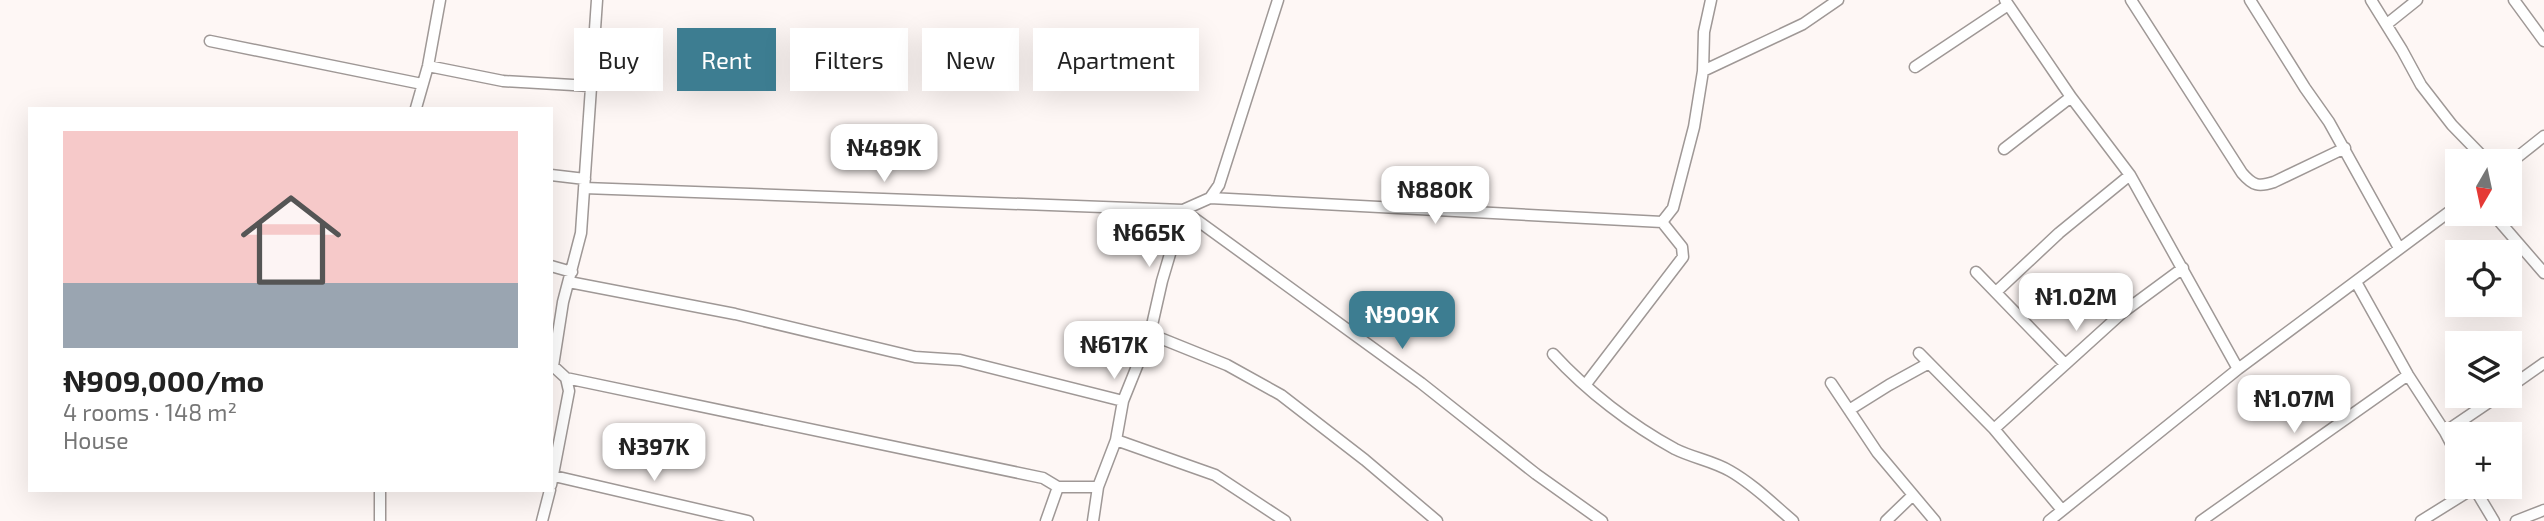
<!DOCTYPE html>
<meta charset="utf-8">
<style>
:root{--surface:#fff;--page:#f6f6f6;--text:#222;--muted:#767676;--line:#e0e0e0;--accent:#3d7d91}
body{margin:0;font-family:"Exo 2",sans-serif;background:var(--page);color:var(--text);height:100vh;display:flex;flex-direction:column;font-size:26px;white-space:nowrap}
*{box-sizing:border-box;margin:0}
p{font-size:23px;color:var(--muted)}
.icon{flex:none;width:38px;height:38px;fill:none;stroke:currentColor;stroke-width:2;stroke-linecap:round;stroke-linejoin:round}
.map{position:relative;flex:1;overflow:hidden}
.sheet{position:absolute;left:28px;top:107px;width:525px;height:385px;display:flex;flex-direction:column;background:var(--surface);border-radius:0px;box-shadow:0 7px 28px #0002}
.sheet>*{flex:none}
.hud{position:absolute;left:574px;top:28px;width:665px;height:63px;display:flex;gap:14px}
.needle{width:46px;rotate:189deg}
.buttons{position:absolute;left:2445px;top:149px;display:grid;gap:14px}
.buttons a{display:grid;place-items:center;width:77px;height:77px;border-radius:0px;background:var(--surface);box-shadow:0 7px 28px #0002;font-size:35px}
.price{position:absolute;translate:-50% -60px;padding:0 16px;border-radius:14px;background:#fff;color:#222;font-size:23px;line-height:46px;filter:drop-shadow(0 2px 4px #0008)}
.price::after{content:'';position:absolute;left:50%;top:42px;width:21px;height:16px;margin-left:-10px;background:inherit;clip-path:polygon(0 0,100% 0,50% 100%)}
.price.selected{background:var(--accent);color:#fff}
ul{padding:0;list-style:none}
li{display:grid;align-content:center;gap:14px;height:371px;padding:0 35px}
li+li{border-top:2px solid var(--line)}
li span{display:grid;place-items:center;height:217px;border-radius:0px;color:#555}
li>.icon{margin-inline-start:auto}
span .icon{width:126px;height:126px;fill:#fffc;stroke-width:1}
li b{font-size:30px}
.chip{padding:0 24px;border-radius:0px;background:var(--surface);box-shadow:0 7px 28px #0002;font-size:24px;line-height:63px}
.chip.selected{background:var(--accent);color:#fff}
.map>svg:first-child{display:block}
.lines{fill:none;stroke-linecap:round;stroke-linejoin:round}
.minor-casing{stroke:#9f9896;stroke-width:13}
.minor{stroke:#fff;stroke-width:10}
</style>
<div class="map">
<svg width="2544" height="521" viewBox="0 0 2544 521">
<rect width="100%" height="100%" fill="#fef7f5"/>
<g class="lines">
<g class="minor-casing">
<path id="minor" d="M 2005,0 L 2071,97 L 2130,175 L 2238,369
M 2131,0 L 2242,173 C 2253,186 2259,187 2274,182 L 2345,148
M 2250,0 L 2305,88 L 2329,122 L 2399,248
M 2371,0 L 2402,50 L 2421,85 L 2452,125 L 2487,161
M 2514,0 L 2544,41
M 2387,24 L 2417,0
M 210,41 L 422,84
M 428,66 L 503,81 L 590,86
M 1915,67 L 2008,5
M 1703,71 L 1803,24 L 1838,0
M 416,108 L 428,66 L 440,0
M 2004,149 L 2071,97
M 2510,163 L 2544,136
M 551,175 L 585,179
M 584,188 L 1183,210 L 1210,198 L 1219,185 L 1278,0
M 1210,198 L 1662,222
M 1183,210 L 1421,383 L 1536,474 L 1602,521
M 2493,214 L 2544,273
M 551,266 L 572,272
M 1976,272 L 2065,364
M 569,282 L 735,314 L 915,357 L 960,360 L 1123,401
M 2356,282 L 2408,375 L 2445,432 L 2457,455
M 1996,292 L 2059,233 L 2130,175
M 1150,334 L 1227,365 L 1281,395 L 1365,460 L 1437,521
M 1919,353 L 1994,429 L 2062,510
M 1553,354 C 1587,391 1631,425 1675,449 C 1693,458 1713,461 1730,471 C 1753,484 1773,504 1793,521
M 566,378 L 1043,478 L 1058,487
M 1831,383 L 1877,452 L 1935,521
M 1586,384 L 1683,257 L 1682,247 L 1662,222 L 1673,208 L 1694,127 L 1703,71 L 1704,32 L 1711,0
M 2510,387 L 2544,363
M 1849,410 L 1889,385 L 1929,363
M 1994,429 L 2122,313 L 2183,268
M 2445,432 L 2498,396
M 1116,440 L 1215,475 L 1285,521
M 554,476 L 748,521
M 551,485 L 569,391 L 566,378 L 553,366 L 563,302 L 581,233 L 597,0
M 2473,486 L 2494,521
M 380,521 L 380,490
M 542,521 L 550,490
M 1046,521 L 1058,487 L 1098,487 L 1116,440 L 1123,401 L 1150,334 L 1162,281 L 1183,210
M 1093,521 L 1098,487
M 1886,521 L 1913,495
M 2049,521 L 2238,369 L 2457,206
M 2201,521 L 2408,375
M 2421,521 L 2474,488
M 2516,521 L 2544,510"/>
</g>
<use href="#minor" class="minor"/>
</g>
</svg>
<div class="buttons">
<a><svg class="needle" viewBox="-14 -14 28 28"><path d="M0-13l5 13h-10z" fill="#e53935"/><path d="M0 13l5-13h-10z" fill="#767676"/></svg></a>
<a><svg class="icon" aria-label="locate" viewBox="0 0 24 24"><circle cx="12" cy="12" r="6"/><path d="M12 2v4M12 18v4M2 12h4M18 12h4"/></svg></a>
<a><svg class="icon" aria-label="layers" viewBox="0 0 24 24"><path d="M12 4l9 5-9 5-9-5zM3 14l9 5 9-5"/></svg></a>
<a>+</a>
</div>
<b class="price" style="left:884px;top:184px">₦489K</b>
<b class="price" style="left:1435px;top:226px">₦880K</b>
<b class="price" style="left:1149px;top:269px">₦665K</b>
<b class="price" style="left:2076px;top:333px">₦1.02M</b>
<b class="price selected" style="left:1402px;top:351px">₦909K</b>
<b class="price" style="left:1114px;top:381px">₦617K</b>
<b class="price" style="left:2294px;top:435px">₦1.07M</b>
<b class="price" style="left:654px;top:483px">₦397K</b>
<div class="hud">
<a class="chip">Buy</a>
<a class="chip selected">Rent</a>
<a class="chip">Filters</a>
<a class="chip">New</a>
<a class="chip">Apartment</a>
</div>
<section class="sheet">
<ul>
<li><span style="background:linear-gradient(#f6c9c9 70%,#9aa5b1 0)"><svg class="icon" aria-label="home" viewBox="0 0 24 24"><path d="M3 11l9-7 9 7M6 9v11h12V9"/></svg></span><div><b>₦909,000/mo</b><p>4 rooms · 148 m²</p><p>House</p></div></li>
</ul>
</section>
</div>
